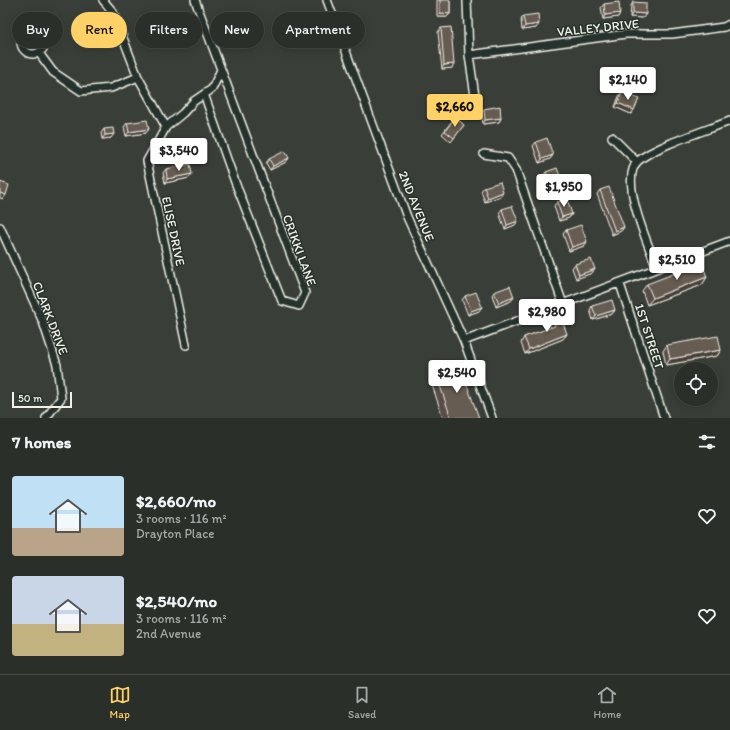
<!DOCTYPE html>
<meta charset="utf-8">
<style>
:root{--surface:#2b2f2a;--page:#333732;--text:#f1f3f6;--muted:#a6a9a8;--line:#474a47;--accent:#ffd166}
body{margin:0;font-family:Itim,sans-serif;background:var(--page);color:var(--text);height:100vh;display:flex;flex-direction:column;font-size:15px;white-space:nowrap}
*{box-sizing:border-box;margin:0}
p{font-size:13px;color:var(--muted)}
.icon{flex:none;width:22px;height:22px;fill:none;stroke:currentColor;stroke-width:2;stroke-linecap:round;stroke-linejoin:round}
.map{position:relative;height:418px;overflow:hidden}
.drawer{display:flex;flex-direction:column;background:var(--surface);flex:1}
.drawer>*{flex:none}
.top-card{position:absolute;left:12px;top:12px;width:400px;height:36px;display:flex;gap:8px}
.controls{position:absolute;left:674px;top:362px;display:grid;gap:8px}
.controls a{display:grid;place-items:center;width:44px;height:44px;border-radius:50%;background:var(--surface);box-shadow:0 2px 10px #0003,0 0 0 1px var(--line);font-size:20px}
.scale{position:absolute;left:12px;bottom:10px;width:60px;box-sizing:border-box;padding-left:4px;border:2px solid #f4f1e8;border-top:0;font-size:11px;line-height:14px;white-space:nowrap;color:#f4f1e8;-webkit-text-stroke:3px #26332d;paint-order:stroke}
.price{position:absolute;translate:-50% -34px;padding:0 9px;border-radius:4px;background:#fff;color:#222;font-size:13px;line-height:26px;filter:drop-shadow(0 1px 2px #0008)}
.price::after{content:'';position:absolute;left:50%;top:24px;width:12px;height:9px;margin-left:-6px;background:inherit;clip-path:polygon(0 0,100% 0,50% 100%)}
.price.selected{background:var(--accent);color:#111}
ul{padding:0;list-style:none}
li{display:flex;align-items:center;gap:12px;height:100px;padding:0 12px}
li span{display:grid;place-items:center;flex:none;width:112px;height:80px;border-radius:4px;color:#555}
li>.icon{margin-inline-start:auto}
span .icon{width:48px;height:48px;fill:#fffc;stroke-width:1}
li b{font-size:17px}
h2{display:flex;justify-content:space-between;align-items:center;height:48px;padding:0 12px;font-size:17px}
.pill{padding:0 14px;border-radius:18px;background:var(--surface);box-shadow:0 2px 10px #0003,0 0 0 1px var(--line);font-size:14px;line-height:36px}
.pill.selected{background:var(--accent);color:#111}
.tab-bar{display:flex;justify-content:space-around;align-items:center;height:56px;border-top:1px solid var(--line);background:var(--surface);font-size:11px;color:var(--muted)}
.tab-bar a{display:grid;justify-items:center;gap:2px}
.tab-bar .selected{color:var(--accent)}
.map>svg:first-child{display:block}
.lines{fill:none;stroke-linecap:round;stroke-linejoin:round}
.minor-casing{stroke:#f4f1e8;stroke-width:10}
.minor{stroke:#26332d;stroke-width:7}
.wall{fill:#584e46;stroke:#f4f1e8}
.shaded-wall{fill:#474039;stroke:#f4f1e8}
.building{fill:#665b51;stroke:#f4f1e8}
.labels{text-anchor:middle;stroke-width:3;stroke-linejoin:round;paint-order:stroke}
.street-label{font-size:13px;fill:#f4f1e8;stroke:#26332d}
</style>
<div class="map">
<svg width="730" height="418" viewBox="0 0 730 418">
<rect width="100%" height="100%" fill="#393f38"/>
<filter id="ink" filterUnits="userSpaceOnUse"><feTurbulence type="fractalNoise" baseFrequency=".025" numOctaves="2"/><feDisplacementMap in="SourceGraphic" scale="8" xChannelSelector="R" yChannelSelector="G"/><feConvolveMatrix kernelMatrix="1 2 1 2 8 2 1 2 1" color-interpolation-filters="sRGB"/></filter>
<g filter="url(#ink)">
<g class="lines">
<g class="minor-casing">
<path id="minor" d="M 103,0 L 113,12 L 138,77 L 166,127
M 195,0 L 305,293 L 299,306 L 282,301 L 235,182 L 204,94
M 327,0 L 407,217 L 464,341 L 492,418
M 467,0 L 469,55 L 475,96
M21 42a12 12 0 1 1 24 0a12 12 0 1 1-24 0Z
M 39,53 L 53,72 L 81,91 L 111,88 L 138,77
M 469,55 L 626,34 L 672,34 L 724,27 L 730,24
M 612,137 L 637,162
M 484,154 L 508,158 L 516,170 L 563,304
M 0,227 L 43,322 L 57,365 L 61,398 L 46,418
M 657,268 C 649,246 618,179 638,161 C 655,146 707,130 730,121
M 620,284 L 664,418
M 464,341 L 730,241
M 186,345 L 147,161 L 166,127 L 183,113 L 194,101 L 212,89 L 221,70"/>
</g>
<use href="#minor" class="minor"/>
</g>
<path class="wall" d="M 437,0 L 450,0 L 450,14 L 447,17 L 437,17 Z
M 633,2 L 643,18 L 630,17 L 631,6 Z
M 604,4 L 620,13 L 618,17 L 603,19 L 601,8 Z
M 523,16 L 536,28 L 522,30 L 521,20 Z
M 441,28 L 452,68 L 442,69 L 438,32 Z
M 622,92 L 631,114 L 615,107 L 619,96 Z
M 484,109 L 501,118 L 499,122 L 483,124 L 481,113 Z
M 455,117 L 464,125 L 451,142 L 442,134 Z
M 127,123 L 146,133 L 126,136 L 124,127 Z
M 104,129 L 111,138 L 102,139 L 101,133 Z
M 536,142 L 553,155 L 550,159 L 539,163 L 533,146 Z
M 289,158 L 286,162 L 270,170 L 266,163 L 269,159 Z
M 166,169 L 189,178 L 165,183 L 163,173 Z
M 546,172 L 563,184 L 560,188 L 549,192 L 543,176 Z
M 484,187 L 501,196 L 485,202 L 481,191 Z
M 600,190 L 624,227 L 621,231 L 612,235 L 597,194 Z
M 557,202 L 572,214 L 569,218 L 559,221 L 554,206 Z
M 502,209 L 518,221 L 515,225 L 505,229 L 499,213 Z
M 566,230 L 584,246 L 569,251 L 563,234 Z
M 575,264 L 595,269 L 592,273 L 576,279 L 572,268 Z
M 707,277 L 702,285 L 647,305 L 642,291 L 647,284 Z
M 494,292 L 514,297 L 511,301 L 496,307 L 492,295 Z
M 465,296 L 479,311 L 468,315 L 462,300 Z
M 592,306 L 615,310 L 612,314 L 593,320 L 590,310 Z
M 552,315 L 567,334 L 563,339 L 525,354 L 521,343 L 524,337 L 551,328 L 548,320 Z
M 667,345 L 721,350 L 717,356 L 666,365 L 663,351 Z
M 436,374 L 479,418 L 443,418 L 431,382 Z"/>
<path class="shaded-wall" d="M 440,13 L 450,14 L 447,17 L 437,17 Z
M 620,13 L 618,17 L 603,19 L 605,15 Z
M 633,13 L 646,14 L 643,18 L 630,17 Z
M 539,24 L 536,28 L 522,30 L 525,26 Z
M 454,64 L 452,68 L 442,69 L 444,65 Z
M 618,103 L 634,110 L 631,114 L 615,107 Z
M 501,118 L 499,122 L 483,124 L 485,120 Z
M 149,129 L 146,133 L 126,136 L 129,132 Z
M 114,134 L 111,138 L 102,139 L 105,135 Z
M 553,155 L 550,159 L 539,163 L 542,159 Z
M 289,158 L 286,162 L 270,170 L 273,166 Z
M 192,174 L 189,178 L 165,183 L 167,179 Z
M 563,184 L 560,188 L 549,192 L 551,188 Z
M 503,192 L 501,196 L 485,202 L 488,198 Z
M 0,193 L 6,195 L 3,199 L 0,198 Z
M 572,214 L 569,218 L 559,221 L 562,217 Z
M 518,221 L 515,225 L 505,229 L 507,225 Z
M 624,227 L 621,231 L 612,235 L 615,231 Z
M 587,242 L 584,246 L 569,251 L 572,247 Z
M 595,269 L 592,273 L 576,279 L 579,275 Z
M 707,277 L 702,285 L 647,305 L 653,298 Z
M 514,297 L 511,301 L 496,307 L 499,303 Z
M 482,307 L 479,311 L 468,315 L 471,311 Z
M 615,310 L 612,314 L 593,320 L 596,316 Z
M 567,334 L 563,339 L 525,354 L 529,349 Z
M 721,350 L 717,356 L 666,365 L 670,359 Z"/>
<path class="building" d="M 440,0 L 450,0 L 450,14 L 440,13 Z
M 619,2 L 620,13 L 605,15 L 604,4 Z
M 633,2 L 646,3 L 646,14 L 633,13 Z
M 538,14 L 539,24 L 525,26 L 523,16 Z
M 451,27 L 454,64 L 444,65 L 441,28 Z
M 622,92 L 639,99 L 634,110 L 618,103 Z
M 500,106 L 501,118 L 485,120 L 484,109 Z
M 455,117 L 464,125 L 454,138 L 445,131 Z
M 147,120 L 149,129 L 129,132 L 127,123 Z
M 113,128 L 114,134 L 105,135 L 104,129 Z
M 547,138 L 553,155 L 542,159 L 536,142 Z
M 285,151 L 289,158 L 273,166 L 269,159 Z
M 190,164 L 192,174 L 167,179 L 166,169 Z
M 557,168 L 563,184 L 551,188 L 546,172 Z
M 0,182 L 9,185 L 6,195 L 0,193 Z
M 500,182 L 503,192 L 488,198 L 484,187 Z
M 609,187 L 624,227 L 615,231 L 600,190 Z
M 567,199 L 572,214 L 562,217 L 557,202 Z
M 512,206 L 518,221 L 507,225 L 502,209 Z
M 581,225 L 587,242 L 572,247 L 566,230 Z
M 591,259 L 595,269 L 579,275 L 575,264 Z
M 702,263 L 707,277 L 653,298 L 647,284 Z
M 510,286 L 514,297 L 499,303 L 494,292 Z
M 476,292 L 482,307 L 471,311 L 465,296 Z
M 612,300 L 615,310 L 596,316 L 592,306 Z
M 559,312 L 567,334 L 529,349 L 524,337 L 555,326 L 552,315 Z
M 718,336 L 721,350 L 670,359 L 667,345 Z
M 460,366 L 479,418 L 451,418 L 436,374 Z"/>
</g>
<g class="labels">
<g class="street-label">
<text transform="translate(598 27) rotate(-6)" y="5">VALLEY DRIVE</text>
<text transform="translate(417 206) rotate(68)" y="5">2ND AVENUE</text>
<text transform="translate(174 231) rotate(78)" y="5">ELISE DRIVE</text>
<text transform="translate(300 250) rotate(70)" y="5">CRIKKI LANE</text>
<text transform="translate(51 318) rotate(69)" y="5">CLARK DRIVE</text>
<text transform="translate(650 336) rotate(72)" y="5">1ST STREET</text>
</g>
</g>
</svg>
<div class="controls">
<a><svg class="icon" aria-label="locate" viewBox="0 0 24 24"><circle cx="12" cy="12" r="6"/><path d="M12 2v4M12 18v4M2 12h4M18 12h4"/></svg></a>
</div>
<div class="scale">50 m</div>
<b class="price" style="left:628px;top:101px">$2,140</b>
<b class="price selected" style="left:455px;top:128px">$2,660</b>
<b class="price" style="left:179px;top:172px">$3,540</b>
<b class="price" style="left:564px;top:208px">$1,950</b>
<b class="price" style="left:677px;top:281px">$2,510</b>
<b class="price" style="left:547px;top:333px">$2,980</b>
<b class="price" style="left:457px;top:394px">$2,540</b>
<div class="top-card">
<a class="pill">Buy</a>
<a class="pill selected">Rent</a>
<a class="pill">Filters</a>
<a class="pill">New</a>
<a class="pill">Apartment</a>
</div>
</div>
<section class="drawer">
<h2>7 homes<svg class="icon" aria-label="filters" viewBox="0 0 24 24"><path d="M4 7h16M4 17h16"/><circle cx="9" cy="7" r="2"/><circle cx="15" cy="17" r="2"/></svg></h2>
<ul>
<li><span style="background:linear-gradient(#bfe0f5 65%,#b9a48a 0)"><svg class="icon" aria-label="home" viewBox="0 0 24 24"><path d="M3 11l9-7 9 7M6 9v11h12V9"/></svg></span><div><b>$2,660/mo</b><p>3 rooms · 116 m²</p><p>Drayton Place</p></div><svg class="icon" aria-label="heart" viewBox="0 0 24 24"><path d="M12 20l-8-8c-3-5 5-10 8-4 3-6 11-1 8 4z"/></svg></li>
<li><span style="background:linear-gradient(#c9d6e8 60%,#c2b280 0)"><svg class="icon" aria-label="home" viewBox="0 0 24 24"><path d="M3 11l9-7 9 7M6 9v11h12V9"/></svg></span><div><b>$2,540/mo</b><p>3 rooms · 116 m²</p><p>2nd Avenue</p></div><svg class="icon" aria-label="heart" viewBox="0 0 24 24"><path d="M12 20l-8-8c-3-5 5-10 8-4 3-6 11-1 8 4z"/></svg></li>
</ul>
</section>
<nav class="tab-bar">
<a class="selected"><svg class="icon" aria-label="map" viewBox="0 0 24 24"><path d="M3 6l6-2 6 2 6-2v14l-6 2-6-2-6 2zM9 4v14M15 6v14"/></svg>Map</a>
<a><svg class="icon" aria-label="saved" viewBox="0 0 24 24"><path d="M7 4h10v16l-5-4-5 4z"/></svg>Saved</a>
<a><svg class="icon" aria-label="home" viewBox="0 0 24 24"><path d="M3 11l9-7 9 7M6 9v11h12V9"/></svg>Home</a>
</nav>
